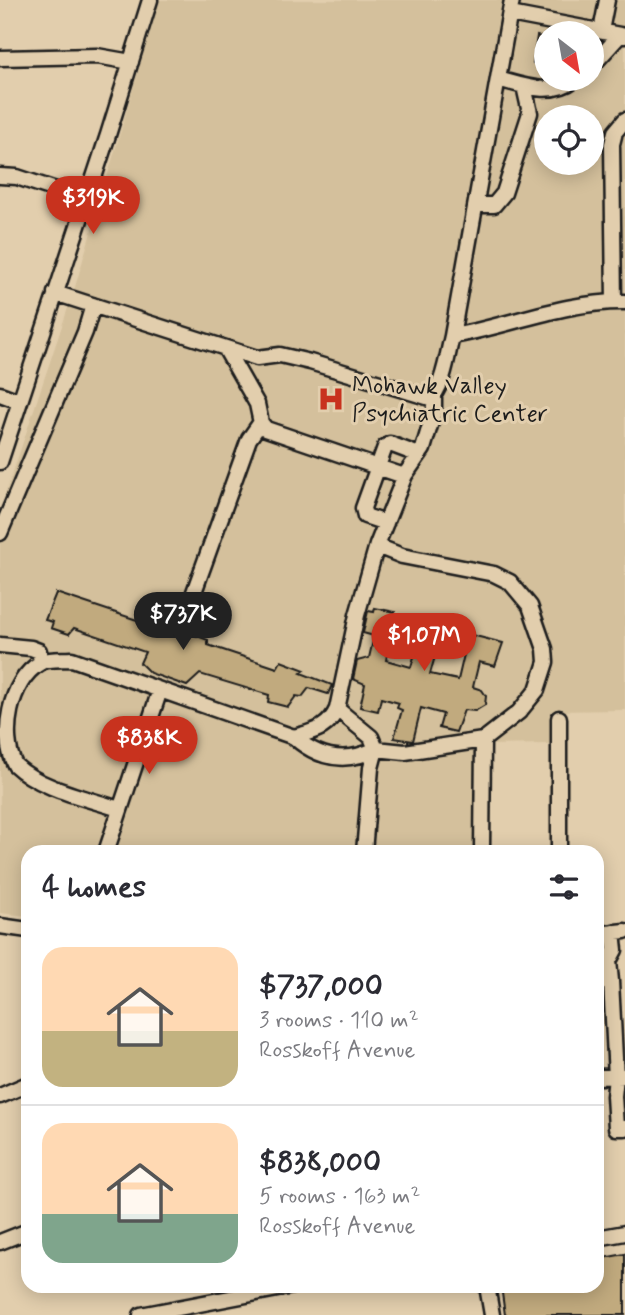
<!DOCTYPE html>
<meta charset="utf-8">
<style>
:root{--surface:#fff;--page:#f2f2f3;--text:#2b2b33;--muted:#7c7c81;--line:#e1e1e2;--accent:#c8321e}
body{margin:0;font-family:Mynerve,sans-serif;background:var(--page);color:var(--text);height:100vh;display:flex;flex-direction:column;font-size:26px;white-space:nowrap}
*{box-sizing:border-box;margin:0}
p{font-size:23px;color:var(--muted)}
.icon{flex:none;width:38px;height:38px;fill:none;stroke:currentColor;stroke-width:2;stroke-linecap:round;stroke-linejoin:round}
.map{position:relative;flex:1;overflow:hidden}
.panel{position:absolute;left:21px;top:845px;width:583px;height:448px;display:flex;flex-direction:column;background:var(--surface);border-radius:21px;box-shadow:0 4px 18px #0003}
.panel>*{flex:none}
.needle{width:46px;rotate:149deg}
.fabs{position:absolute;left:534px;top:21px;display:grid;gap:14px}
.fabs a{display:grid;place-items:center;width:70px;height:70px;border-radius:50%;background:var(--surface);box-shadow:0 4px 18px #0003;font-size:35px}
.price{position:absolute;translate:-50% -60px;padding:0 16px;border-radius:24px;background:var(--accent);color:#fff;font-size:23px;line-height:46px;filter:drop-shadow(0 2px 4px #0008)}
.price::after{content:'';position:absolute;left:50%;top:42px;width:21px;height:16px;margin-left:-10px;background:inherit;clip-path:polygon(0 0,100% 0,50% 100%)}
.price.current{background:#222;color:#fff}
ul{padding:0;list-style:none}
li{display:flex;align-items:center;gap:21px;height:175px;padding:0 21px}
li+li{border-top:2px solid var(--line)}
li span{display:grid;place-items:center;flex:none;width:196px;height:140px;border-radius:21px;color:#555}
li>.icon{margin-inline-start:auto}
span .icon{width:84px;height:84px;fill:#fffc;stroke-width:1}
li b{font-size:30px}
h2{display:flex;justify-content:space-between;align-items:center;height:84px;padding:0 21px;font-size:30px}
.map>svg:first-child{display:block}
.built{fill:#d4c09c;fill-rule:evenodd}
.building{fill:#c1aa7e;stroke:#1c1c1c;stroke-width:2;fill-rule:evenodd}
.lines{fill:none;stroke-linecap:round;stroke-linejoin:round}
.minor-casing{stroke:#1c1c1c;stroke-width:19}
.minor{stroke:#e2cead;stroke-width:14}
.labels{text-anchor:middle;stroke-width:6;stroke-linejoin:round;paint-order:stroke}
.poi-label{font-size:24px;fill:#1c1c1c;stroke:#e2cead;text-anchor:start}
</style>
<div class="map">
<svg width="625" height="1315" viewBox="0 0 625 1315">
<rect width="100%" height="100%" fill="#e2cead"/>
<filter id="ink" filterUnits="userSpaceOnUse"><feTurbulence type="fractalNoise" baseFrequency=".0143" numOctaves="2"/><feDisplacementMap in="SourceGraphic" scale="14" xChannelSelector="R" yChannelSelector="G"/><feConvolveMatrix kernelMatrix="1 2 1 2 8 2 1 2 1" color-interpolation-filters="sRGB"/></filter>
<g filter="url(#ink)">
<path class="built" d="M 159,0 L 625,0 L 625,710 L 551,711 L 551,744 L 485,745 L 486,852 L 28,852 L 28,916 L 0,913 L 0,511 L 75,287 ZM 546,33 L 592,33 L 592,79 L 546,79 ZM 546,117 L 592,117 L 592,163 L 546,163 Z"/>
<path class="building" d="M 537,36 L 546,38 L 546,66 L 533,63 Z
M 56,593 L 149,624 L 151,619 L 208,640 L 208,645 L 277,668 L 281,661 L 305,670 L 301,673 L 332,685 L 328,694 L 309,688 L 302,697 L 296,696 L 288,707 L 268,702 L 269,695 L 200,674 L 187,686 L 150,673 L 140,663 L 145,652 L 74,628 L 69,634 L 51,628 L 53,622 L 45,620 Z
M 375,608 L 395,612 L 393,617 L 404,620 L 398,642 L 390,641 L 386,660 L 411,667 L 424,623 L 503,643 L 495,666 L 479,662 L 473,687 L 482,690 L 486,696 L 485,705 L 475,711 L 464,710 L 456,732 L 439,728 L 443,714 L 421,708 L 413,741 L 394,738 L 402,710 L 397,708 L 399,703 L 381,698 L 378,711 L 360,707 L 365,684 L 353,679 L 357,661 L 369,658 L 374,636 L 363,633 L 368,611 L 374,612 ZM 440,639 L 466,646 L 458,680 L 430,674 Z
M 625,1254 L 625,1315 L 505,1315 L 501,1286 L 597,1286 L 597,1259 Z"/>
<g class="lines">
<g class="minor-casing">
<path id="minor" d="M 510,14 L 625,36
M 601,31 L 607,0
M 0,58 L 97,56 L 131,62
M 592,66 L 620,35
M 498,79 C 524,86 552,97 575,79
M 0,176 L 17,177 L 86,200
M 476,205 L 494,205 L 504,193 L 530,113 L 524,86
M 55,293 L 257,358 L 280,355 L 310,362 L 430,398 C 443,390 448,352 452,336 C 509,326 566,301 625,302
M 614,302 L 612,144 L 615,132 L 625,120
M 452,336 L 512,0
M 225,348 L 257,404 L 261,423 L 266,429 L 404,476
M 0,394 L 19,401
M 0,462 L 108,135 L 150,0
M 386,523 L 365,516 L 363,508 L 385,447 L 390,444 L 419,455
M 0,533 L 85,332 L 93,305
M 184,620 L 249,439 L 261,422
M 0,645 L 31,648 L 39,651 L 41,661
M 294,737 C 319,759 346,764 376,749 L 371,737 L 337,709
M 119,809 C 87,798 40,789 15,765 C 0,737 9,681 40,663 C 47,658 63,660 72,659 L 294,737 C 314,731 328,729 337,709 L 357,615 L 377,545 L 405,475 L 423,449 L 434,412 L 434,396
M 106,852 L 160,690
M 364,852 L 371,768 L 376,749 L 405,752 L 483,740 L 519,712 L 537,690 L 546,662 L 545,649 L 530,606 L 510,582 L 494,574 L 402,556 L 377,546
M 482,852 L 483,740
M 559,852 L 559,718
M 0,926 L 28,930
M 597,934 L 625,931
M 611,981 L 616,1077 L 614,1096 L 616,1128 L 625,1128
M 597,982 L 611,981 L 609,961 L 615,950 L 613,932
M 597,1077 L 623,1076
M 0,1096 L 28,1084
M 597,1238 L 625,1233
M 0,1242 L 28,1231
M 487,1286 L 492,1315
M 141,1315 L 293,1286"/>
</g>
<use href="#minor" class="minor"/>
</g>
</g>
<defs>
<g id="hospital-bare" transform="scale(2.1)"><path d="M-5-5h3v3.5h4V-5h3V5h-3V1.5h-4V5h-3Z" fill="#c8321e" stroke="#e2cead" stroke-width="2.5" paint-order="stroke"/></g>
</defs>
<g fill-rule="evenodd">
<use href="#hospital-bare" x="331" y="399"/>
</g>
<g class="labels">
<g class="poi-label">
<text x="352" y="393">Mohawk Valley<tspan x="352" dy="28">Psychiatric Center</tspan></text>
</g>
</g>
</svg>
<div class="fabs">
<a><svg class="needle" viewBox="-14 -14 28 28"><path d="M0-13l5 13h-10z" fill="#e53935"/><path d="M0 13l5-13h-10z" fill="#7c7c81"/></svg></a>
<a><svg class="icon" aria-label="locate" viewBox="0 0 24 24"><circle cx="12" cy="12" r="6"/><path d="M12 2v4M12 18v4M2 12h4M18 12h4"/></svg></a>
</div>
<b class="price" style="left:93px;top:236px">$319K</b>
<b class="price current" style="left:183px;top:652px">$737K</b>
<b class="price" style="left:424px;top:673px">$1.07M</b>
<b class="price" style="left:149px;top:776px">$838K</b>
<section class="panel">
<h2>4 homes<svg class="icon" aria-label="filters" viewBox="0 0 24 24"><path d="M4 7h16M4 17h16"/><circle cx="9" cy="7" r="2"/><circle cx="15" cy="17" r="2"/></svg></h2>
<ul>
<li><span style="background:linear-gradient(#ffd9b3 60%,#c2b280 0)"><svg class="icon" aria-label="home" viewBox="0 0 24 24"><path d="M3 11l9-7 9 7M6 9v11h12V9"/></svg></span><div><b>$737,000</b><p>3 rooms · 110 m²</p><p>Rosskoff Avenue</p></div></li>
<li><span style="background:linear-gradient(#ffd9b3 65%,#7fa58c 0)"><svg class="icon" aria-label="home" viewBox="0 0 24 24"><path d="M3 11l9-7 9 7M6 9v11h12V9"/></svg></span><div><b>$838,000</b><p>5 rooms · 163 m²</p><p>Rosskoff Avenue</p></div></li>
</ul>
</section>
</div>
